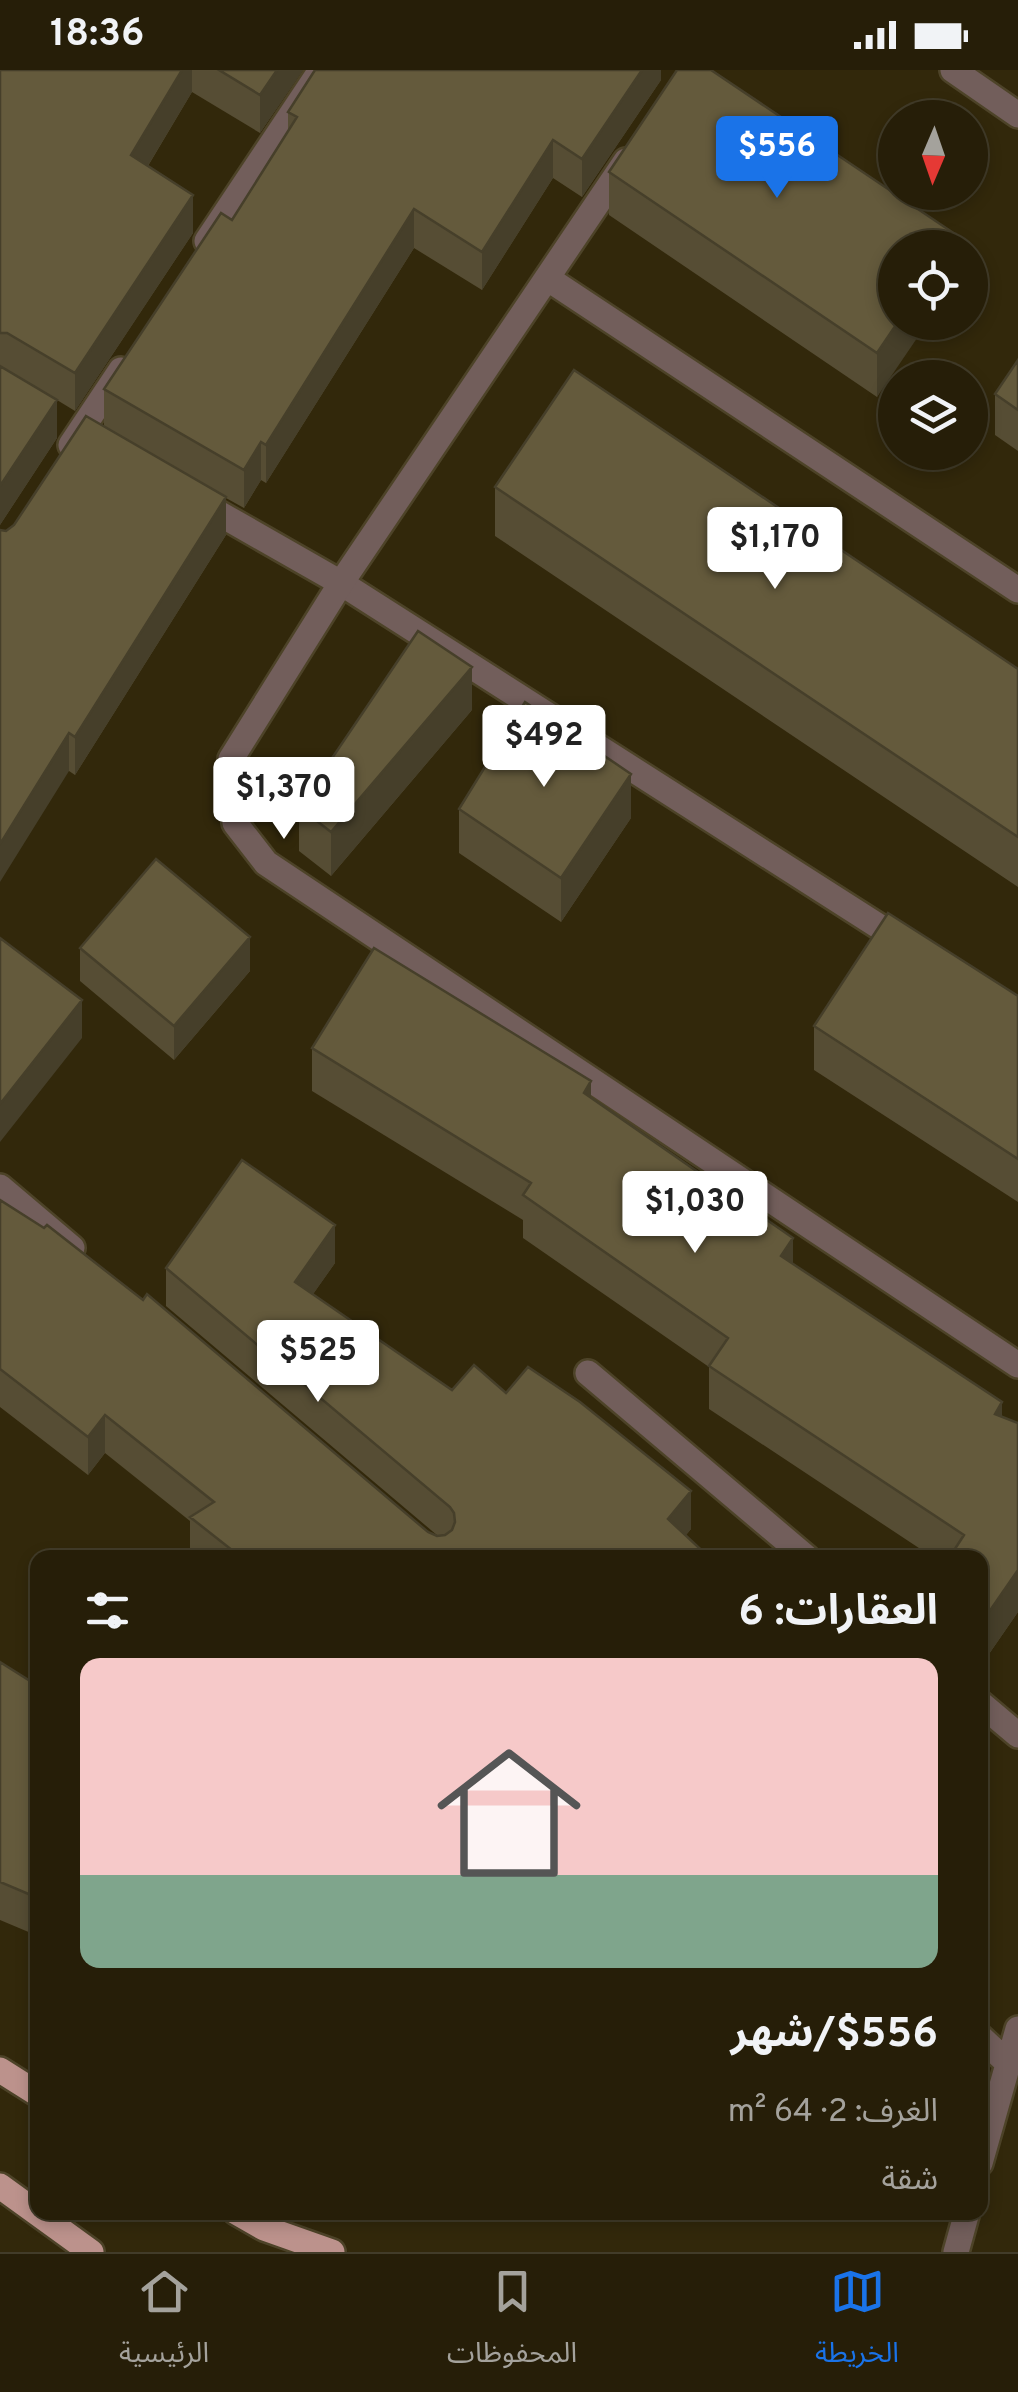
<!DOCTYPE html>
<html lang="ar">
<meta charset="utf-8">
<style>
:root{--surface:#261e08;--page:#322b16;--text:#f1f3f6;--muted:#a4a29c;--line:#423c29;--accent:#1a73e8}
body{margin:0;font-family:Overpass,"Noto Sans Arabic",sans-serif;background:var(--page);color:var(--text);direction:rtl;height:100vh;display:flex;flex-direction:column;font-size:38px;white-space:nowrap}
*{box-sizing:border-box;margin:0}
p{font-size:32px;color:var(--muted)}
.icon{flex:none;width:55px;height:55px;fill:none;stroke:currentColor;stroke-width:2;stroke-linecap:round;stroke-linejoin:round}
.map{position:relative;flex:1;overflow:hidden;direction:ltr}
.side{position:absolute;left:30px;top:1480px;width:958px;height:670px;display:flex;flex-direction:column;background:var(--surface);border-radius:20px;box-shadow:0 5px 15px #0003,0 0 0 2px var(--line);direction:rtl}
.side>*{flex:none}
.needle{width:65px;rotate:182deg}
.tools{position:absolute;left:878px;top:30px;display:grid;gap:20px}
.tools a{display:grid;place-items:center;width:110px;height:110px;border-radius:50%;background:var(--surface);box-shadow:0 5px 15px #0003,0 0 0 2px var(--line);font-size:50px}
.price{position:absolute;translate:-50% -85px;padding:0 22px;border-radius:10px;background:#fff;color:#222;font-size:32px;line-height:65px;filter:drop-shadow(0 2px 5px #0008)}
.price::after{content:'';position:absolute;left:50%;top:60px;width:30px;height:22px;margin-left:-15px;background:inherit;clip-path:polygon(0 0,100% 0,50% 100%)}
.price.selected{background:var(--accent);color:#fff}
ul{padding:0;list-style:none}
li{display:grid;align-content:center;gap:20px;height:530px;padding:0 50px}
li span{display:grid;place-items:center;height:310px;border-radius:20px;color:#555}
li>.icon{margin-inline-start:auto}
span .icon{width:180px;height:180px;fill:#fffc;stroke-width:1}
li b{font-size:42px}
h2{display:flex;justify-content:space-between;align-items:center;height:120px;padding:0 50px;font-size:42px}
.status{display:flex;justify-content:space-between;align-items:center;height:70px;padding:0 50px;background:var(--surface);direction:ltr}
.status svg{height:28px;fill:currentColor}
.menu{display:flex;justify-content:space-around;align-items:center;height:140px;border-top:2px solid var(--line);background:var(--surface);font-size:28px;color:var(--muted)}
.menu a{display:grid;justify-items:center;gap:5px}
.menu .selected{color:var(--accent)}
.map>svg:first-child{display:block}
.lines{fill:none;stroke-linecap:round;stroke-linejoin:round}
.service-casing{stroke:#4d4328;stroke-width:30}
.minor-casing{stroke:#4d4328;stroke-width:30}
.primary-casing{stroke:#4d4328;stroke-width:30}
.service{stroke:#725e5b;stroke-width:25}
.minor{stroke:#725e5b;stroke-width:25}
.primary{stroke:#bc928c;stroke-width:25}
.wall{fill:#564d34}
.shaded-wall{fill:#463f2a}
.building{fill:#645a3c;stroke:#463f2a;stroke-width:2.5}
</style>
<div class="status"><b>18:36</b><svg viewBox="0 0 49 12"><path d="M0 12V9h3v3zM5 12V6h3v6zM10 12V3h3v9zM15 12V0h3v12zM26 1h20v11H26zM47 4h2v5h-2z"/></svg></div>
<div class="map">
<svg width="1018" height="2182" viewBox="0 0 1018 2182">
<rect width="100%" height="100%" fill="#32280b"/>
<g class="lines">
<g class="service-casing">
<path id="service" d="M 341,513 L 908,875"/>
</g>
<g class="minor-casing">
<path id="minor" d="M 953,0 L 1018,45
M 626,91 L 341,513 L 231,689 L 235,753 L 266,793 L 1018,1295
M 207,171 L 321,0
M 547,208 L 1018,520
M 71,375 L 121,300
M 199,432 L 341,513
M 0,1117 L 72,1178
M 588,1303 L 807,1488
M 980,1633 L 1018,1665
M 980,1967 L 1008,1993
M 980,2093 L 1018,1959
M 956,2182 L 967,2142"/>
</g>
<g class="primary-casing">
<path id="primary" d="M 0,2000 L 38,2024
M 0,2116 L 91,2182
M 236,2142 L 264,2158 L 332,2182"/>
</g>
<use href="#service" class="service"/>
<use href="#minor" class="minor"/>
<use href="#primary" class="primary"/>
</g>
<path class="wall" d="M 0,0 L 303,0 L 260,63 L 192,22 L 148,96 L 193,163 L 75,341 L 57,330 L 57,368 L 0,455 Z
M 661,0 L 661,10 L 582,127 L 553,108 L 482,220 L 414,178 L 266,413 L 261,410 L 244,438 L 226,428 L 226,465 L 75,705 L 69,701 L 6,461 L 14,455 L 104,356 L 104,319 L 232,150 L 288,63 L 288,42 Z
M 609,102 L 958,178 L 877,327 L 609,145 Z
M 1018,290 L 1018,381 L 995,365 L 995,324 Z
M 495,417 L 1018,599 L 1018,817 L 495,466 Z
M 472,640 L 331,806 L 299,781 L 299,737 Z
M 459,739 L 631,748 L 561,852 L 459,783 Z
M 80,878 L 250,901 L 174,990 L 80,911 Z
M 1018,926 L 1018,1132 L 814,1000 L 814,956 Z
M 312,978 L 591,1028 L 793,1195 L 1002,1347 L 1018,1353 L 1018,1542 L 989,1584 L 980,1578 L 980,1488 L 934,1488 L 709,1339 L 709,1297 L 523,1168 L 523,1150 L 312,1021 Z
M 0,1130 L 428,1462 L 438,1466 L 166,1236 L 166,1198 L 335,1193 L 313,1224 L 452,1320 L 506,1323 L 691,1459 L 686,1465 L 710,1488 L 193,1488 L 190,1485 L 190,1451 L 105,1383 L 88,1405 L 0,1337 Z
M 0,1592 L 38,1616 L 38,1866 L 0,1850 Z"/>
<path class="shaded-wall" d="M 182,0 L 192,0 L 192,22 L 131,124 L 131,85 Z
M 277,0 L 303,0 L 260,63 L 260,25 Z
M 642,0 L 661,0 L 661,10 L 582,127 L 582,89 Z
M 553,70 L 553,108 L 482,220 L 482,182 Z
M 193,125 L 193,163 L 75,341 L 75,303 Z
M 414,139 L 414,178 L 266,413 L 266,375 Z
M 958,166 L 958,178 L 950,178 Z
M 898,252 L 928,252 L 877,327 L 877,283 Z
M 57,330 L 57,368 L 0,455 L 0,416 Z
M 261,372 L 261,410 L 244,438 L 244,400 Z
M 226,427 L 226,465 L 75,705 L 75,667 Z
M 472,597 L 472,640 L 331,806 L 331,762 Z
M 69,663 L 69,701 L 0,812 L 0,774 Z
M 631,704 L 631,748 L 561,852 L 561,808 Z
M 250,867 L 250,901 L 174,990 L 174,956 Z
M 82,930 L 82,968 L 0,1072 L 0,1034 Z
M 591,1011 L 591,1054 L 584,1023 Z
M 335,1155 L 335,1193 L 295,1250 L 295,1212 Z
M 793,1168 L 793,1211 L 781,1186 Z
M 1002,1332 L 1002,1375 L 995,1344 Z
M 105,1345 L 105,1383 L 88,1405 L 88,1367 Z
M 691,1421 L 691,1459 L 668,1487 L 668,1449 Z
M 1018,1500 L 1018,1542 L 989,1584 L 989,1542 Z"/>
<path class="building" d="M 0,0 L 182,0 L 131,85 L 193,125 L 75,303 L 7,263 L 0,263 Z
M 219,0 L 277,0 L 260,25 Z
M 315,0 L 642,0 L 582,89 L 553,70 L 482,182 L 414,139 L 266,375 L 261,372 L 244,400 L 104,319 L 221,143 L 232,150 L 297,47 L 288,42 Z
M 677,0 L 711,0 L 958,166 L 950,178 L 895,178 L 895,252 L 898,252 L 877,283 L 609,102 Z
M 1018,290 L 1018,340 L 995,324 Z
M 0,296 L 57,330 L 0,416 Z
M 574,300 L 1018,599 L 1018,767 L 495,417 Z
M 86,346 L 226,427 L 75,667 L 69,663 L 0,774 L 0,460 L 6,461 L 14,455 Z
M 418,561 L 472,597 L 331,762 L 299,737 Z
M 525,632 L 631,704 L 561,808 L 459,739 Z
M 156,789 L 250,867 L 174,956 L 80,878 Z
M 888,843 L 1018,926 L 1018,1089 L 814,956 Z
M 0,868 L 82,930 L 0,1034 Z
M 374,878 L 591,1011 L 584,1023 L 793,1168 L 781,1186 L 1002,1332 L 995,1344 L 1018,1353 L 1018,1500 L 989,1542 L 980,1535 L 980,1488 L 949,1488 L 964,1465 L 709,1296 L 728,1268 L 523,1125 L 531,1113 L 312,978 Z
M 242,1090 L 335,1155 L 295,1212 L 452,1320 L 474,1295 L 506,1323 L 528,1297 L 580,1332 L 691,1421 L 668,1449 L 710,1488 L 242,1488 L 190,1447 L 214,1432 L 105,1345 L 88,1367 L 0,1299 L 0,1130 L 44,1158 L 47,1155 L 143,1230 L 147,1224 L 428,1462 L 437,1466 L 445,1465 L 452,1460 L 455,1452 L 454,1443 L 450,1437 L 166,1198 Z
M 0,1592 L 38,1616 L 38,1828 L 0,1812 Z"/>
</svg>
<div class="tools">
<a><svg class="needle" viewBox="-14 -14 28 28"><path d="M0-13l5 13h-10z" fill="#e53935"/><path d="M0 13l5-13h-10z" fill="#a4a29c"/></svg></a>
<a><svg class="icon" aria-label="locate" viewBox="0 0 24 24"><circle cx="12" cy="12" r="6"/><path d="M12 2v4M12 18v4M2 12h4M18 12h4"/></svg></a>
<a><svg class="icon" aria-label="layers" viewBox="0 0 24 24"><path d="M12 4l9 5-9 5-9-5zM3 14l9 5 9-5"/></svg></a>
</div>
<b class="price selected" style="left:777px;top:131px">$556</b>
<b class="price" style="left:775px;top:522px">$1,170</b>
<b class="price" style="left:544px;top:720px">$492</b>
<b class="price" style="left:284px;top:772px">$1,370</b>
<b class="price" style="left:695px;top:1186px">$1,030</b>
<b class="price" style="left:318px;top:1335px">$525</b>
<section class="side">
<h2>العقارات: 6<svg class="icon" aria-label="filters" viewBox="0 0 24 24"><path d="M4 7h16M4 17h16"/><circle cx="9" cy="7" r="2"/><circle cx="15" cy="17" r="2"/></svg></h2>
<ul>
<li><span style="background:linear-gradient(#f6c9c9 70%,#7fa58c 0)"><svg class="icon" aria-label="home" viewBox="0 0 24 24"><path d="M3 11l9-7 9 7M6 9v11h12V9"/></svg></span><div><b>$556/شهر</b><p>الغرف: 2 · 64 m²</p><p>شقة</p></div></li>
</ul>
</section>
</div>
<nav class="menu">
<a class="selected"><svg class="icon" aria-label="map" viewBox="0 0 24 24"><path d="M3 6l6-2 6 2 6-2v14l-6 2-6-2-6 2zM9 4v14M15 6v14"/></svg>الخريطة</a>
<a><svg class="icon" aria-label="saved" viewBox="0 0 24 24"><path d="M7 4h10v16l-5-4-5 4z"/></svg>المحفوظات</a>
<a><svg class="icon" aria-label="home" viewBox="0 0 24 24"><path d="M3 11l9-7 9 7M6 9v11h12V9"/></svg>الرئيسية</a>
</nav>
